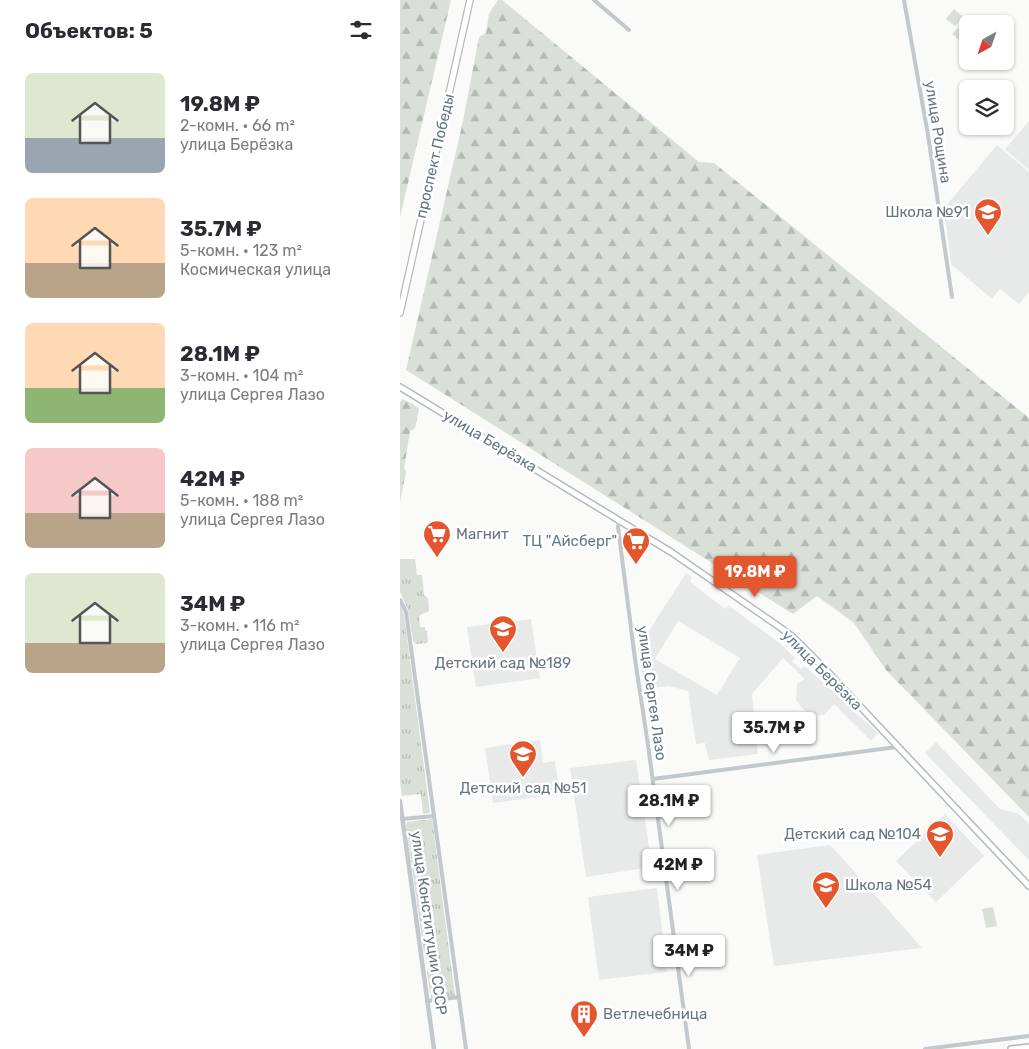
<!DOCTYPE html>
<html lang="ru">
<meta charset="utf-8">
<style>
:root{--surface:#fff;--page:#f7f7f7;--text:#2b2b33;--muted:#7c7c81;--accent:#e4572e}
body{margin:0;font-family:Rubik,sans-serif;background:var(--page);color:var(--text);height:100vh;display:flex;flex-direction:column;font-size:19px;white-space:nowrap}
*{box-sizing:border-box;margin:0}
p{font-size:16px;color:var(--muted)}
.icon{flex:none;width:28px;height:28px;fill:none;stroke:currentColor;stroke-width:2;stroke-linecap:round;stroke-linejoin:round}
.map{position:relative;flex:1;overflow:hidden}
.details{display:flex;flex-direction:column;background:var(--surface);width:400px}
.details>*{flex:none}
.needle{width:32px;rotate:220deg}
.controls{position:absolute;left:559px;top:15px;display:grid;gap:10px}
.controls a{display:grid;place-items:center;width:55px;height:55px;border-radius:8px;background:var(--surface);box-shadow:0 1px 4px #0004;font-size:25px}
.price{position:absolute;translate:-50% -42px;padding:0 11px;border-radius:5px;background:#fff;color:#222;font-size:16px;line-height:32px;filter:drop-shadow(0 1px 2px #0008)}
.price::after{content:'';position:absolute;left:50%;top:30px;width:15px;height:11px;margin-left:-8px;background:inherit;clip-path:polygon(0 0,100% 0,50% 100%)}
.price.on{background:var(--accent);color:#fff}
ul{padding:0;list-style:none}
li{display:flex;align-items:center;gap:15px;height:125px;padding:0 25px}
li span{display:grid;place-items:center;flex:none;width:140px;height:100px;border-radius:8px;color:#555}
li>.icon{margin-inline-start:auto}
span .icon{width:60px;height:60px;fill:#fffc;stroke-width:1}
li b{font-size:21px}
h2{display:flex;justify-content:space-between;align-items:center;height:60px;padding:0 25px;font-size:21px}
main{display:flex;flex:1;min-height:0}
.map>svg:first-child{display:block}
.built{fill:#e8e9e9;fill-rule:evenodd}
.grass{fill:url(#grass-tufts)}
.forest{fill:url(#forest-firs)}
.park{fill:url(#park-crowns)}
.garden{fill:#dadfd7}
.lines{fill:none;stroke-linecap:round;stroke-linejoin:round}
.secondary-casing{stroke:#b3babf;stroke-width:8}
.primary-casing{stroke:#b5babe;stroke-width:8}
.minor{stroke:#c3c8cc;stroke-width:4}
.tertiary{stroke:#c3c8cc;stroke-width:4.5}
.secondary{stroke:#fff;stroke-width:5}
.primary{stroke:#fff;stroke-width:5.5}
.labels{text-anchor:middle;stroke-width:5;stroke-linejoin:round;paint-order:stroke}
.street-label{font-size:15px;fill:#657683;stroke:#fff}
.poi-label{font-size:15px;fill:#657683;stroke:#fff;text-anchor:end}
</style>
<main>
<section class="details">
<h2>Объектов: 5<svg class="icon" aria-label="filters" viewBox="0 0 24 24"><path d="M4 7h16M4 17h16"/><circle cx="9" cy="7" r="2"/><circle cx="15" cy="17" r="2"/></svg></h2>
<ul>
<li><span style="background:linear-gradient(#dfe7d0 65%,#9aa5b1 0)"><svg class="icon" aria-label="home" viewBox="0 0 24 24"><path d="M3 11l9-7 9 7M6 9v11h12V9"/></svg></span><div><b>19.8M ₽</b><p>2-комн. · 66 m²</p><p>улица Берёзка</p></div></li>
<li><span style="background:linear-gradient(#ffd9b3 65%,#b9a48a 0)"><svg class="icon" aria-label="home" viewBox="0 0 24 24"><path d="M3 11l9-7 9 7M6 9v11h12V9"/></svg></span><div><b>35.7M ₽</b><p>5-комн. · 123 m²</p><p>Космическая улица</p></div></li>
<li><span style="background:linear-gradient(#ffd9b3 65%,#8fb573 0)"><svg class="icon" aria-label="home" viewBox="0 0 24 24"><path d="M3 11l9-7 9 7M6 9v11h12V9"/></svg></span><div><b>28.1M ₽</b><p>3-комн. · 104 m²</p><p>улица Сергея Лазо</p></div></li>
<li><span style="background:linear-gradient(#f6c9c9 65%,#b9a48a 0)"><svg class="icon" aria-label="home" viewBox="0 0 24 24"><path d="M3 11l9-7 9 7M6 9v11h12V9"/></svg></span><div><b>42M ₽</b><p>5-комн. · 188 m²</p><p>улица Сергея Лазо</p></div></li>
<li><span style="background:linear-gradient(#dfe7d0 70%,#b9a48a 0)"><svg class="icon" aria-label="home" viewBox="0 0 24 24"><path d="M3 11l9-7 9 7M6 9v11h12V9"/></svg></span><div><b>34M ₽</b><p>3-комн. · 116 m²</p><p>улица Сергея Лазо</p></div></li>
</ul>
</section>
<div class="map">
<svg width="629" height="1049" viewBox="0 0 629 1049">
<defs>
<pattern id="grass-tufts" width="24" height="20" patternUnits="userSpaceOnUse" patternTransform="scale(1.25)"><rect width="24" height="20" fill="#dadfd7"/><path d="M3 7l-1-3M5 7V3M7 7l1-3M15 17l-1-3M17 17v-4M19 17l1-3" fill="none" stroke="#b4b9b4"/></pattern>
<pattern id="forest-firs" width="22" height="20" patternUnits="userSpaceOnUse" patternTransform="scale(1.25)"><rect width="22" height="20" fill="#dadfd7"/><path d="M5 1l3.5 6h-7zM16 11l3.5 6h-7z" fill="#b4b9b4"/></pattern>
<pattern id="park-crowns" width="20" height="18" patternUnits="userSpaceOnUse" patternTransform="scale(1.25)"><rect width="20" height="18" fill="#dadfd7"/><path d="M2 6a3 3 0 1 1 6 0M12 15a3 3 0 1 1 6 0" fill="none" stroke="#b4b9b4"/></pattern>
</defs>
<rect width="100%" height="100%" fill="#fafaf8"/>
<path class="built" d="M 629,121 L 629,170 L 605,149 Z
M 597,145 L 629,172 L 629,292 L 619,304 L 600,289 L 592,299 L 551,264 L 544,208 Z
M 286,573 L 292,577 L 290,582 L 325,609 L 328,605 L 382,645 L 395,658 L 392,662 L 401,669 L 404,666 L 416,676 L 478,733 L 471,741 L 434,704 L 424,715 L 410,715 L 401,707 L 396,700 L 397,684 L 405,679 L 383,658 L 352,694 L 358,754 L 309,760 L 305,743 L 296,744 L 288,691 L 269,686 L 245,689 L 238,648 ZM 278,621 L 340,658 L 317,695 L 255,659 Z
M 131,619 L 140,678 L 76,687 L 67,627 Z
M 140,740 L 143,763 L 155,761 L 160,794 L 93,803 L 85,748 Z
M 536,742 L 600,809 L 619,814 L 629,824 L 629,860 L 525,753 Z
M 236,760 L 252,867 L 186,877 L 170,768 Z
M 545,814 L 584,856 L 536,902 L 496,861 Z
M 430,845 L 453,870 L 522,948 L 374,966 L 357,855 Z
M 257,888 L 267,972 L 199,980 L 188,897 Z"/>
<path class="grass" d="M 0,559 L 15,559 L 17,575 L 22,575 L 24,595 L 28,598 L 29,611 L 20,615 L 19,617 L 20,627 L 25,627 L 25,630 L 27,631 L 28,643 L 16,644 L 13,641 L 8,610 L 0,592 Z
M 0,604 L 4,615 L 30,813 L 23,814 L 21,794 L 2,796 L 0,782 Z
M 32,819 L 55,996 L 31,999 L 27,973 C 29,967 28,959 24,954 L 6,825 L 7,822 Z"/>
<path class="forest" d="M 0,0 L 51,0 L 0,217 Z
M 98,0 L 102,0 L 299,162 L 314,163 L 629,418 L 629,817 L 486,670 L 454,623 L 417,596 L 393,614 L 6,370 L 63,121 L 79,37 L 86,33 L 89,14 Z
M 2,399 L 13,404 L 19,409 L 15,428 L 10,431 L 4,468 L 6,472 L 0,502 L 0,402 Z"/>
<path class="park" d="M 564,28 L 567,29 L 567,47 L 552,34 L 557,29 Z"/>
<path class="garden" d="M 554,9 L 563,17 L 555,26 L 546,19 Z
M 593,907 L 597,926 L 586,928 L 582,909 Z"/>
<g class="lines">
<g class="secondary-casing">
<path id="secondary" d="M 0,387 L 271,552 L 381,628 L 394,638 L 423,667 L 629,886
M 611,1049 L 629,1047"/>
</g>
<g class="primary-casing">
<path id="primary" d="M 0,313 L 70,0"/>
</g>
<path class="minor" d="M 194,0 L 229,30
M 504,0 L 528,135 L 552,297
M 219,520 L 218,527 L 235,659 L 248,745 L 289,1049
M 0,600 L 6,612 L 66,1049
M 253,779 L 497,747
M 2,819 L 34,816
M 27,1001 L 59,997
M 525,1049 L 629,1036"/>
<path class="tertiary" d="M 0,801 L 34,1049"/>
<use href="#secondary" class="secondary"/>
<use href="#primary" class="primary"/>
</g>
<defs>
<g id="school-pin" transform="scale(1.4375)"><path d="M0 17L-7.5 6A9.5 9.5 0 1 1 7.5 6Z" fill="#e4572e" stroke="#fff"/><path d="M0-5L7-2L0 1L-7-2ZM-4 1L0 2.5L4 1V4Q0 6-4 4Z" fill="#fff"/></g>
<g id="supermarket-pin" transform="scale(1.4375)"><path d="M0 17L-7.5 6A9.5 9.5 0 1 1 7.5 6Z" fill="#e4572e" stroke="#fff"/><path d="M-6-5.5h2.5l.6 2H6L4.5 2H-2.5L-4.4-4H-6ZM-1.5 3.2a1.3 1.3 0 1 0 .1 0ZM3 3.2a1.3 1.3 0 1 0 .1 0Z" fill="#fff"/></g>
<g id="building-pin" transform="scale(1.4375)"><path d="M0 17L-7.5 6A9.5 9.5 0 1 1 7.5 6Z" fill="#e4572e" stroke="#fff"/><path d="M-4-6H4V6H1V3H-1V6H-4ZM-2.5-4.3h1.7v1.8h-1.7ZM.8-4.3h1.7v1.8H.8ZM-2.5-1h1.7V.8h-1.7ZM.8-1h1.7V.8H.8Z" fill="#fff"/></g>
</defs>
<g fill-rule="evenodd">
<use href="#school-pin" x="588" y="212"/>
<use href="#supermarket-pin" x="37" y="534"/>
<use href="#supermarket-pin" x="236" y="541"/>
<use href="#school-pin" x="103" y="629"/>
<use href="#school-pin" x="123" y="754"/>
<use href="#school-pin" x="540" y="834"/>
<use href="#school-pin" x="426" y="885"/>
<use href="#building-pin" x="184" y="1014"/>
</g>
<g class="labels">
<g class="street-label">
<text transform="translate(538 132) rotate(81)" y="5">улица Рощина</text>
<text transform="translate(35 156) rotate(-77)" y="5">проспект Победы</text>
<text transform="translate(90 441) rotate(31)" y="5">улица Берёзка</text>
<text transform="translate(422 670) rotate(45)" y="5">улица Берёзка</text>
<text transform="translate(252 693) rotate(82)" y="5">улица Сергея Лазо</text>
<text transform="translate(29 923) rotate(82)" y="5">улица Конституции СССР</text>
</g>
<g class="poi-label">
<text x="569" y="217">Школа №91</text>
<text x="56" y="539" text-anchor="start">Магнит</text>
<text x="217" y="546">ТЦ "Айсберг"</text>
<text x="103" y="668" text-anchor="middle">Детский сад №189</text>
<text x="123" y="793" text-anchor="middle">Детский сад №51</text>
<text x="521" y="839">Детский сад №104</text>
<text x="445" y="890" text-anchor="start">Школа №54</text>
<text x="203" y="1019" text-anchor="start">Ветлечебница</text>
</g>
</g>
</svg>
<div class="controls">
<a><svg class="needle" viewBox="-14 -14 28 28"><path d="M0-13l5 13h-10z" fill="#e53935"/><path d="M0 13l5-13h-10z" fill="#7c7c81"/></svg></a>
<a><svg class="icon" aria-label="layers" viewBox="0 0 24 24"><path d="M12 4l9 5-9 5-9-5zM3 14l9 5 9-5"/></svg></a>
</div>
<b class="price on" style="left:355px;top:598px">19.8M ₽</b>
<b class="price" style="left:374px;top:754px">35.7M ₽</b>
<b class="price" style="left:269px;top:827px">28.1M ₽</b>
<b class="price" style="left:278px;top:891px">42M ₽</b>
<b class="price" style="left:289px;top:977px">34M ₽</b>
</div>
</main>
